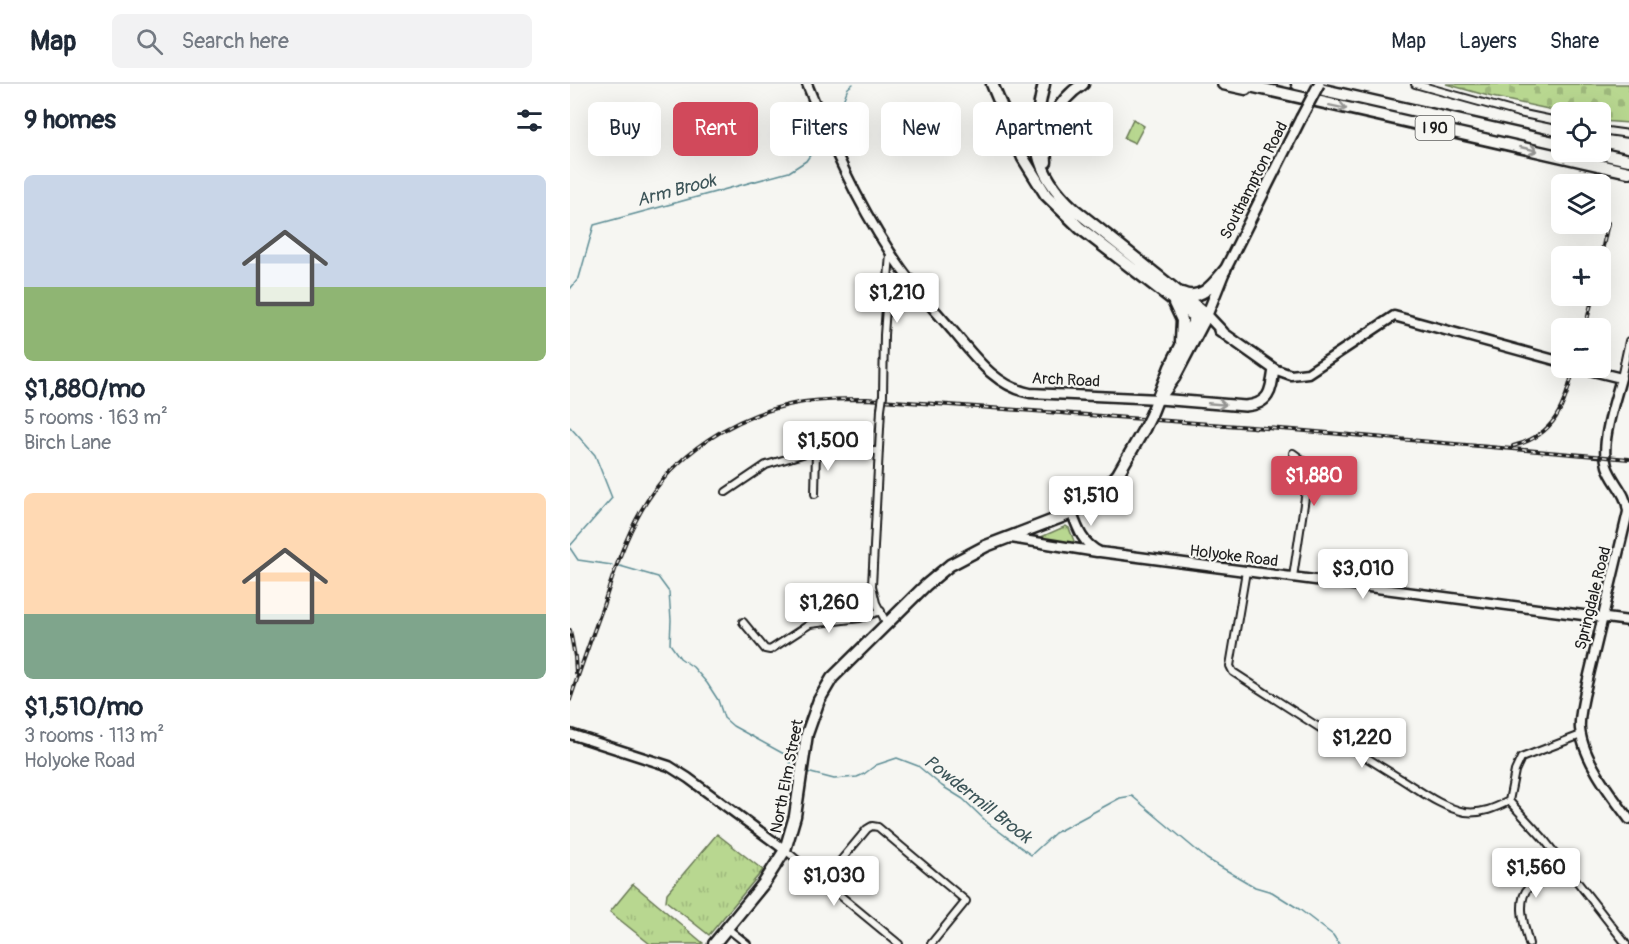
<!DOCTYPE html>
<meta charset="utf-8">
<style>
:root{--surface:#fff;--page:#f2f2f3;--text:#1f2937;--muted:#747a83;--line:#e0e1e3;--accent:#d1495b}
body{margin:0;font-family:Pangolin,sans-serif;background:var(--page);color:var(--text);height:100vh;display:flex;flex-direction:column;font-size:22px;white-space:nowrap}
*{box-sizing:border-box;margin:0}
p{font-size:20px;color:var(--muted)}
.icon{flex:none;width:33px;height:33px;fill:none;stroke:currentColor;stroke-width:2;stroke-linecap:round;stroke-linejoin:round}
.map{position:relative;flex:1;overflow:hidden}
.drawer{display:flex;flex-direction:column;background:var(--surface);width:570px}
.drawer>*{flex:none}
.guide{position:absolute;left:18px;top:18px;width:570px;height:54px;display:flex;gap:12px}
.buttons{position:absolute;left:981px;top:18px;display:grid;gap:12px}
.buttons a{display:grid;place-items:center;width:60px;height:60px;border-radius:9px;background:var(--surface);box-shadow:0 6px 24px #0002;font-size:30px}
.price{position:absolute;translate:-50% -51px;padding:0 14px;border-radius:6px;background:#fff;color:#222;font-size:20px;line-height:39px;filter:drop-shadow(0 2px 3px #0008)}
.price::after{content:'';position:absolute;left:50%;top:36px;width:18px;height:14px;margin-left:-9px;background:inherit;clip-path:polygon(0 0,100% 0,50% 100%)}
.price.active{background:var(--accent);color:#fff}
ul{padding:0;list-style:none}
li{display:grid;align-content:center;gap:12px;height:318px;padding:0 24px}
li span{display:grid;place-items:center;height:186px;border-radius:9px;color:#555}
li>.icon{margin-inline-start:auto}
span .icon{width:108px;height:108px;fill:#fffc;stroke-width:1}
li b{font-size:26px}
h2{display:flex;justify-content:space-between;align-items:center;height:72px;padding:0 24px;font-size:26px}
.pill{padding:0 21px;border-radius:9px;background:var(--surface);box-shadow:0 6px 24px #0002;font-size:21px;line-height:54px}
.pill.active{background:var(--accent);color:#fff}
header{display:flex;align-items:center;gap:36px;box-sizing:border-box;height:84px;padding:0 30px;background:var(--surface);border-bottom:2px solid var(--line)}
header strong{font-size:28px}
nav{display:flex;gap:33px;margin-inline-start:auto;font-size:21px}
.search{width:420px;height:54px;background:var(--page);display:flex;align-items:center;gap:15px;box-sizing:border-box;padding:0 21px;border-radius:9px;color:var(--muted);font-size:22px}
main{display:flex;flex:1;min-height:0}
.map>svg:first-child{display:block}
.grass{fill:url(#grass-tufts);stroke:#6a7a56;stroke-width:1.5}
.cemetery{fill:url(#cemetery-stones);stroke:#6a7a56;stroke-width:1.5}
.garden{fill:#b8d790;stroke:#6a7a56;stroke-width:1.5}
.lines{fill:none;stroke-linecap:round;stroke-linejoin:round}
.stream{stroke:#5d8d95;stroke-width:1.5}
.street-casing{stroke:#1c1c1c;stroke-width:10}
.secondary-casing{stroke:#1c1c1c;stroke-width:13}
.primary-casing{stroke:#1c1c1c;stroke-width:14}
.highway-casing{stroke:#1c1c1c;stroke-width:15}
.street{stroke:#f6f6f2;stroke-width:6}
.secondary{stroke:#f6f6f2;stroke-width:8}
.primary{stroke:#f6f6f2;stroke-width:9}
.highway{stroke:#f6f6f2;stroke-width:10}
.rail-casing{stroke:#1c1c1c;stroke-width:4}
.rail{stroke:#f6f6f2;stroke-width:1.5;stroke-dasharray:4.5;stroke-linecap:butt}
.street-bridge-casing{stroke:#1c1c1c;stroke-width:10;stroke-linecap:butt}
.primary-bridge-casing{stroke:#1c1c1c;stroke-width:14;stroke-linecap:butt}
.highway-bridge-casing{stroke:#1c1c1c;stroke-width:15;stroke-linecap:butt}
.street-bridge{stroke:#f6f6f2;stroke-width:6}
.primary-bridge{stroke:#f6f6f2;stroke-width:9}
.highway-bridge{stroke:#f6f6f2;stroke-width:10}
.oneway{stroke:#949492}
.labels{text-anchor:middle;stroke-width:4.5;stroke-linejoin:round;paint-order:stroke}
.shield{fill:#f6f6f2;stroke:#5d5d5c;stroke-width:1.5}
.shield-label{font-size:15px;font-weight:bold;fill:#1c1c1c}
.street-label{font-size:16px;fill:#1c1c1c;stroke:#f6f6f2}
.water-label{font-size:18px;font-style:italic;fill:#3d5559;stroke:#f6f6f2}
</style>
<header>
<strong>Map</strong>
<div class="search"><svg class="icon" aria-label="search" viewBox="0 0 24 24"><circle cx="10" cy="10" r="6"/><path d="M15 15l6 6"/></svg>Search here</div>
<nav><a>Map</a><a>Layers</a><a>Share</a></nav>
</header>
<main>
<section class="drawer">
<h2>9 homes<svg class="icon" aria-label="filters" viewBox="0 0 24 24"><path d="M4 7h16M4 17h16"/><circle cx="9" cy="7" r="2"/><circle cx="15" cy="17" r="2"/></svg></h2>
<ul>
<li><span style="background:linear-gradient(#c9d6e8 60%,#8fb573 0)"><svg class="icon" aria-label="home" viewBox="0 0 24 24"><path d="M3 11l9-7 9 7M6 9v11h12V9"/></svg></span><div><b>$1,880/mo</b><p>5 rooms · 163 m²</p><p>Birch Lane</p></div></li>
<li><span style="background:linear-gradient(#ffd9b3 65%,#7fa58c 0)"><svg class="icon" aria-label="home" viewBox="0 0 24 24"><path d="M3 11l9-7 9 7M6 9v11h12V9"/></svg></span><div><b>$1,510/mo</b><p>3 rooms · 113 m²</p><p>Holyoke Road</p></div></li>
</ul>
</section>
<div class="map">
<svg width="1059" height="860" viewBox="0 0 1059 860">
<defs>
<pattern id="grass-tufts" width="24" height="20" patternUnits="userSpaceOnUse" patternTransform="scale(1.5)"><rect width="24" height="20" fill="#b8d790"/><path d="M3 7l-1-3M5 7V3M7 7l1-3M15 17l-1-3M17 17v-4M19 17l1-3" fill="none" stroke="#9eb87c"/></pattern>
<pattern id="cemetery-stones" width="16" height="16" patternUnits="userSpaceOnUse" patternTransform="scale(1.5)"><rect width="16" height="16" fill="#b8d790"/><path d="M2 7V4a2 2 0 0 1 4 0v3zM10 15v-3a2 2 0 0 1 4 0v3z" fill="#9eb87c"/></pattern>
</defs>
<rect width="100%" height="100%" fill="#f6f6f2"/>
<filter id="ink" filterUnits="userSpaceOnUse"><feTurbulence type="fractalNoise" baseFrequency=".0167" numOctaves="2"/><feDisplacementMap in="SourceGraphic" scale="12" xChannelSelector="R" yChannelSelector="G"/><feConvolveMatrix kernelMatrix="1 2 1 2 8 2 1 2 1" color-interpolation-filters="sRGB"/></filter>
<g filter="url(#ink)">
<path class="grass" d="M 496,442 L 499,444 L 504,457 L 502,459 L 469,454 Z
M 147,750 L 193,786 L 139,851 L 96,817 L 97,809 Z
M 63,800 L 133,859 L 131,860 L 80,860 L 40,828 Z"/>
<path class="cemetery" d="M 876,0 L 1059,0 L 1059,39 L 1031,37 L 1030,28 L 992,28 L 922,13 Z"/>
<path class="garden" d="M 563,35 L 574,42 L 565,59 L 554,54 Z"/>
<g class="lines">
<path class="stream" d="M 267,32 L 278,4 L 283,0
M 0,205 L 9,194 L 24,141 L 219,88 L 236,77 L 250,57
M 0,343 L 25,371 L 42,414 L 0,462
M 0,464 L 8,476 L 42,481
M 50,482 L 88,493 L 99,508 L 101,536 L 100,560 L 110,574 L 123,583 L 137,599 L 148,616 L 154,634 L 163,642 L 214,670 L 223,683 L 227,685
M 237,688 L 264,695 L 287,693 L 294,690 L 306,681 L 327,674 L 348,682 L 372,702 L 393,715 L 418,739 L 461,771 L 485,749 L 550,714 L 562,712 L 637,775 L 685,803 L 702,808 L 729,825 L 763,851 L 769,860"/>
<g class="street-casing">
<path id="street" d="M 845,0 L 949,29 L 992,38
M 1030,46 L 1059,50
M 1051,294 L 1059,257
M 313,311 L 314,251 L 320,169
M 311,325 L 302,502 L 306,519 L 317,540
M 156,408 L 196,381 L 246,366 L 308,367
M 245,410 L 246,366
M 676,487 L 660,582 L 663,588 C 717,623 771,658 826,692 C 848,705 870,723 895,728 C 912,730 925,724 939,717 L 945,687 L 951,674 L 1011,651
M 723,493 L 739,387 L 738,380 L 723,369
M 173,538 L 195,565 L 200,566 L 240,540 L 290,534 L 311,527
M 939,717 L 973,754 L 1056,860
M 215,766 L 329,860
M 253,798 L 297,745 L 302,742 L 308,743 L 396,817 L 361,860
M 157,844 L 177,860
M 959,860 C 955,844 946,818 958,804 C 967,794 982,788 993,779"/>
</g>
<g class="secondary-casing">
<path id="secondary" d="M 237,0 C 261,59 285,115 320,168 C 338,197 361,222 383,247 C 405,273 425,302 460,309 L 589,315
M 1011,284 L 1051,294 C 1045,317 1030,359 1037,382 C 1042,398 1057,409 1058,428 L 1014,612 C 1012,623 1009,634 1010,645 C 1013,675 1041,711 1059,735
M 704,285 L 721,291 L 738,289 L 824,232 L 992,278
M 502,429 C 508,446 513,460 530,468 L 1059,537
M 441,454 L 527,468
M 0,650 L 99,682 L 118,694 L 215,766"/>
</g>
<g class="primary-casing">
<path id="primary" d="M 653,248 L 637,231 L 655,186 L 731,34
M 589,315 L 675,322 C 700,320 701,307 704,285 L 649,246"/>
</g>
<g class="highway-casing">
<path id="highway" d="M 422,0 L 453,74 L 476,111 L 510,144 L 633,239
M 474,0 C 461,54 461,86 504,125 L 637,231 L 604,294 L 589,315
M 653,0 L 676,5
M 671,0 L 1059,88
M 727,0 L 992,60
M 1023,68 L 1059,76
M 476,78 C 473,47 486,17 513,0
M 612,209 C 631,218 644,199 655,186
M 604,219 L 612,236 L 611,258
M 581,331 L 600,283 L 628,229
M 144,860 L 194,799 L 215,766 L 225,732 L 237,650 L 249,616 L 262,594 L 356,501 L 380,481 L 416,462 L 502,429 L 529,411 L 548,390 L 574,345"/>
</g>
<use href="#street" class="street"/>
<use href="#secondary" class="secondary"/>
<use href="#primary" class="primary"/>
<use href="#highway" class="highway"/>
<g class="rail-casing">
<path id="rail" d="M 1030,176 L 1038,139
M 1015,244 L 1023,212
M 943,362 C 986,351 994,322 1004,284
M 0,546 L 5,573 L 6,589
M 0,616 C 10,585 21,555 32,525 C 43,492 53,458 71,427 C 103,370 164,331 228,319 C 251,315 274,315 297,315 L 724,346 L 1059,375"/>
</g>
<use href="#rail" class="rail"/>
<g class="street-bridge-casing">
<path id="street-bridge" d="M 311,325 L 313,311"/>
</g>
<g class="primary-bridge-casing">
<path id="primary-bridge" d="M 731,34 L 749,0"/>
</g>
<g class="highway-bridge-casing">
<path id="highway-bridge" d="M 574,345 L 581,331"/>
</g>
<use href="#street-bridge" class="street-bridge"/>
<use href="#primary-bridge" class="primary-bridge"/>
<use href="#highway-bridge" class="highway-bridge"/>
</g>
<defs><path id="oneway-shaft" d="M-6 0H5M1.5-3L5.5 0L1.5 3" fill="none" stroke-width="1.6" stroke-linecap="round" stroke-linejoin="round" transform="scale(1.5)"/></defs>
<g class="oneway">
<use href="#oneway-shaft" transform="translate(768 23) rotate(12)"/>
<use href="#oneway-shaft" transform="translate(959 65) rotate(13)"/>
<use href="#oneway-shaft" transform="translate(647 320) rotate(5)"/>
</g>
</g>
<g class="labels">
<rect class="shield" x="845.5" y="32" width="39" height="24" rx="4.5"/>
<g class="shield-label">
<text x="865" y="49">I 90</text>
</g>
<g class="street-label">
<text transform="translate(683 96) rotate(-63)" y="6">Southampton Road</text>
<text transform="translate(496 295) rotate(3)" y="6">Arch Road</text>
<text transform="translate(664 471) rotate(7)" y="6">Holyoke Road</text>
<text transform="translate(1022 514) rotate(-76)" y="6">Springdale Road</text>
<text transform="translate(216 692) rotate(-79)" y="6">North Elm Street</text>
</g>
<g class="water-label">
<text transform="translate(106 106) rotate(-15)" y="6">Arm Brook</text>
<text transform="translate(408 715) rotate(38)" y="6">Powdermill Brook</text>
</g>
</g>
</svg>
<div class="buttons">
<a><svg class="icon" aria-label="locate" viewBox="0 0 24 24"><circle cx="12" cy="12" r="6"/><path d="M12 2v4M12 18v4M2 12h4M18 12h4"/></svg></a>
<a><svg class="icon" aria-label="layers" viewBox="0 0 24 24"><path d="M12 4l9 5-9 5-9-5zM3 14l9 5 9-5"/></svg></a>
<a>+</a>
<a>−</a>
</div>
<b class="price" style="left:327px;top:240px">$1,210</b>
<b class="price" style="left:258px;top:388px">$1,500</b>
<b class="price active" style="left:744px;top:423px">$1,880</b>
<b class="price" style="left:521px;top:443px">$1,510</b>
<b class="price" style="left:793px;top:516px">$3,010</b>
<b class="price" style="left:259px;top:550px">$1,260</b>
<b class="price" style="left:792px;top:685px">$1,220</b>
<b class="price" style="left:966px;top:815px">$1,560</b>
<b class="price" style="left:264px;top:823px">$1,030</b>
<div class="guide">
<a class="pill">Buy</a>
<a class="pill active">Rent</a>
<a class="pill">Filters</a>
<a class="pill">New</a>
<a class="pill">Apartment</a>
</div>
</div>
</main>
